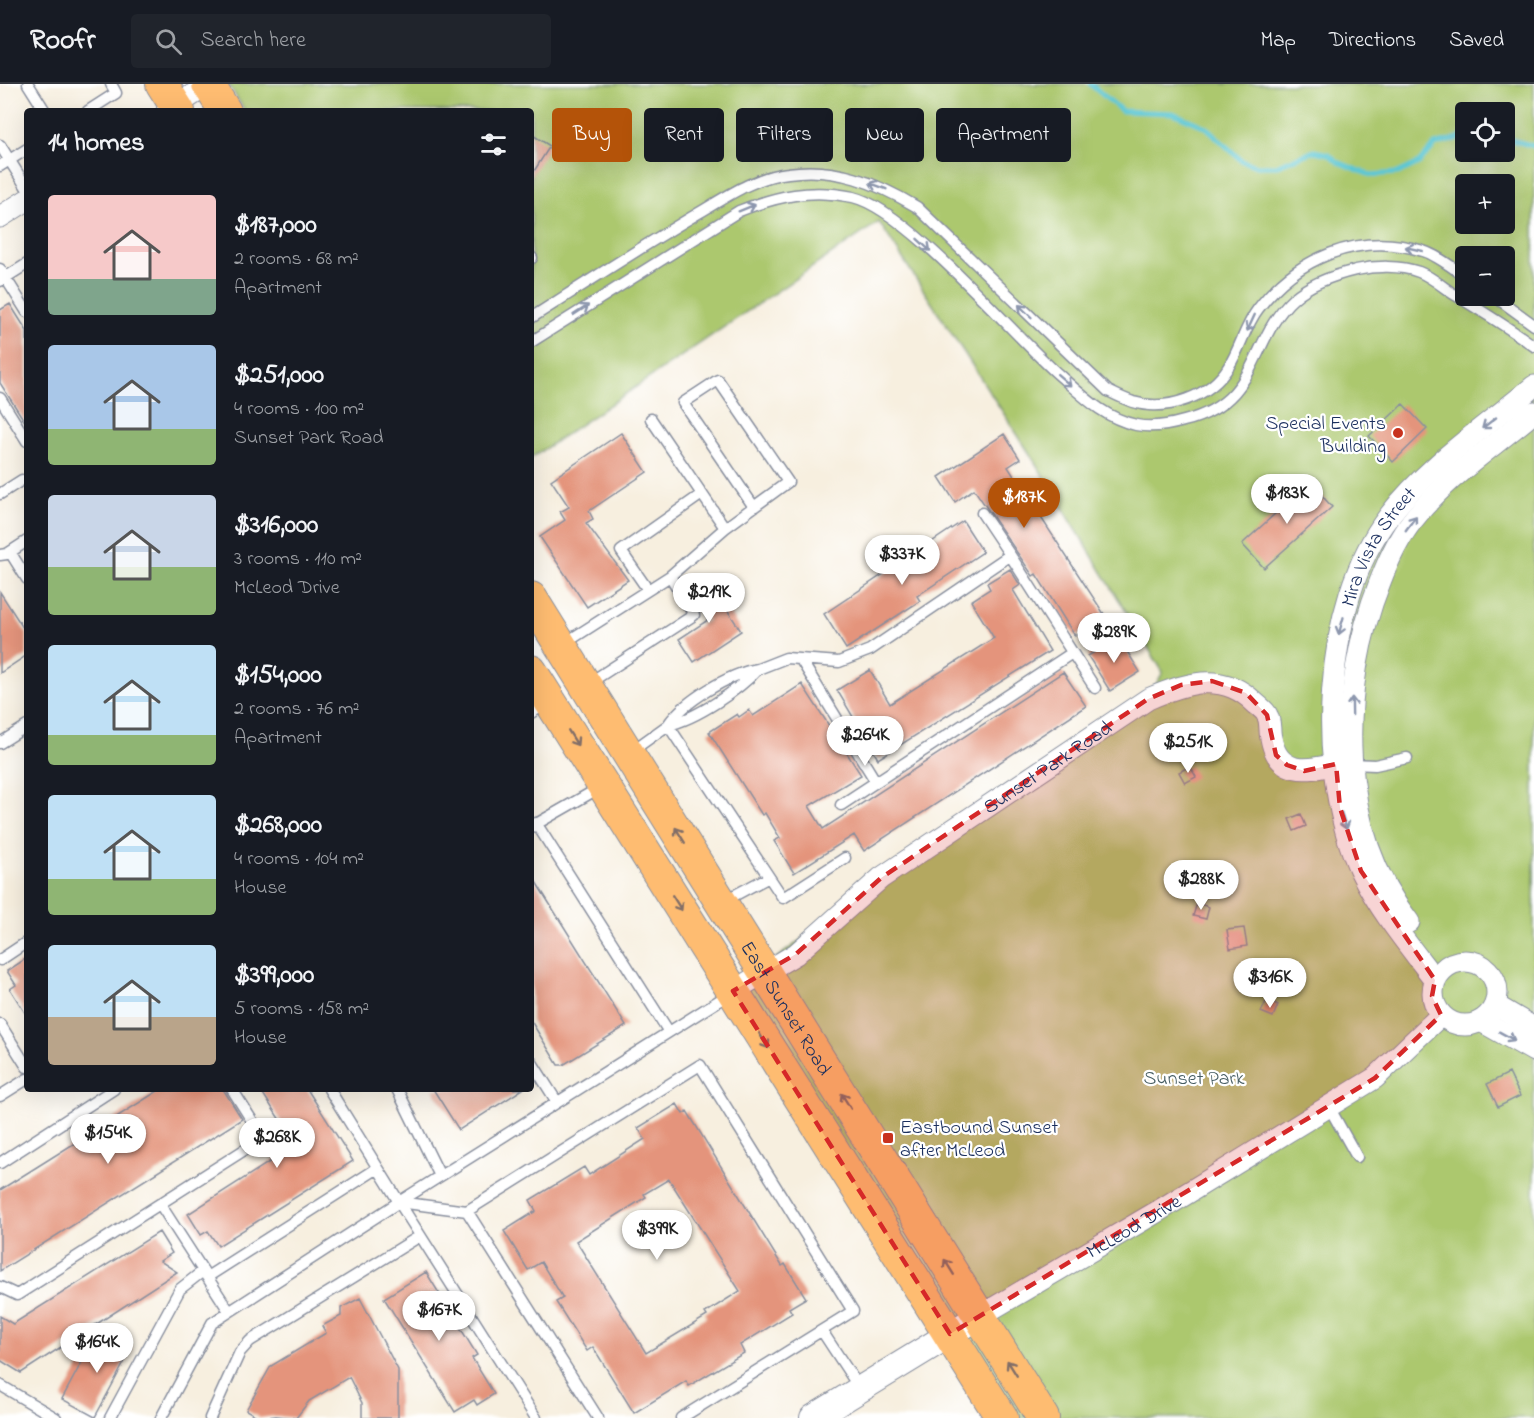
<!DOCTYPE html>
<meta charset="utf-8">
<style>
:root{--surface:#171b24;--page:#20242c;--text:#f1f3f6;--muted:#9ea1a6;--line:#363941;--accent:#b45309}
body{margin:0;font-family:"Indie Flower",sans-serif;background:var(--page);color:var(--text);height:100vh;display:flex;flex-direction:column;font-size:22px;white-space:nowrap}
*{box-sizing:border-box;margin:0}
p{font-size:20px;color:var(--muted)}
.icon{flex:none;width:33px;height:33px;fill:none;stroke:currentColor;stroke-width:2;stroke-linecap:round;stroke-linejoin:round}
.map{position:relative;flex:1;overflow:hidden}
.side{position:absolute;left:24px;top:24px;width:510px;height:984px;display:flex;flex-direction:column;background:var(--surface);border-radius:6px;box-shadow:0 6px 24px #0002}
.side>*{flex:none}
.top-card{position:absolute;left:552px;top:24px;width:570px;height:54px;display:flex;gap:12px}
.tools{position:absolute;left:1455px;top:18px;display:grid;gap:12px}
.tools a{display:grid;place-items:center;width:60px;height:60px;border-radius:6px;background:var(--surface);box-shadow:0 6px 24px #0002;font-size:30px}
.price{position:absolute;translate:-50% -51px;padding:0 14px;border-radius:21px;background:#fff;color:#222;font-size:20px;line-height:39px;filter:drop-shadow(0 2px 3px #0008)}
.price::after{content:'';position:absolute;left:50%;top:36px;width:18px;height:14px;margin-left:-9px;background:inherit;clip-path:polygon(0 0,100% 0,50% 100%)}
.price.current{background:var(--accent);color:#fff}
ul{padding:0;list-style:none}
li{display:flex;align-items:center;gap:18px;height:150px;padding:0 24px}
li span{display:grid;place-items:center;flex:none;width:168px;height:120px;border-radius:6px;color:#555}
li>.icon{margin-inline-start:auto}
span .icon{width:72px;height:72px;fill:#fffc;stroke-width:1}
li b{font-size:26px}
h2{display:flex;justify-content:space-between;align-items:center;height:72px;padding:0 24px;font-size:26px}
.chip{padding:0 21px;border-radius:6px;background:var(--surface);box-shadow:0 6px 24px #0002;font-size:21px;line-height:54px}
.chip.current{background:var(--accent);color:#fff}
header{display:flex;align-items:center;gap:36px;box-sizing:border-box;height:84px;padding:0 30px;background:var(--surface);border-bottom:2px solid var(--line)}
header strong{font-size:28px}
nav{display:flex;gap:33px;margin-inline-start:auto;font-size:21px}
.search{width:420px;height:54px;background:var(--page);display:flex;align-items:center;gap:15px;box-sizing:border-box;padding:0 21px;border-radius:6px;color:var(--muted);font-size:22px}
.map>svg:first-child{display:block}
.green{fill:#acc86e;stroke:#647c66;stroke-width:1.5;fill-rule:evenodd}
.lines{fill:none;stroke-linecap:round;stroke-linejoin:round}
.stream{stroke:#5cc7d5;stroke-width:5}
.building{fill:#e4947b;fill-rule:evenodd}
.service-casing{stroke:#898f9e;stroke-width:13}
.minor-casing{stroke:#898f9e;stroke-width:23}
.tertiary-casing{stroke:#898f9e;stroke-width:28}
.primary-casing{stroke:#898f9e;stroke-width:34}
.service{stroke:#fff;stroke-width:10}
.minor{stroke:#fff;stroke-width:21}
.tertiary{stroke:#fff;stroke-width:26}
.primary{stroke:#febc71;stroke-width:32}
.oneway{stroke:#8d97ae}
.oneway2{stroke:#816e67}
.marked{fill:#d62828;fill-opacity:0.2;stroke:#d62828;stroke-width:4.5;stroke-dasharray:12 8;stroke-linejoin:round}
.poi-dot{fill:#c8321e;stroke:#fff;stroke-width:2}
.labels{text-anchor:middle;stroke-width:4.5;stroke-linejoin:round;paint-order:stroke}
.poi-label{font-size:20px;fill:#1b2f5e;stroke:#fff;text-anchor:end}
.street-label{font-size:20px;fill:#1b2f5e;stroke:#fff}
.park-label{font-size:20px;fill:#465d63;stroke:#fff}
</style>
<header>
<strong>Roofr</strong>
<div class="search"><svg class="icon" aria-label="search" viewBox="0 0 24 24"><circle cx="10" cy="10" r="6"/><path d="M15 15l6 6"/></svg>Search here</div>
<nav><a>Map</a><a>Directions</a><a>Saved</a></nav>
</header>
<div class="map">
<svg width="1534" height="1334" viewBox="0 0 1534 1334">
<rect width="100%" height="100%" fill="#fff"/>
<filter id="ink" filterUnits="userSpaceOnUse"><feTurbulence type="fractalNoise" baseFrequency=".0167" numOctaves="2"/><feDisplacementMap in="SourceGraphic" scale="12" xChannelSelector="R" yChannelSelector="G"/><feConvolveMatrix kernelMatrix="1 2 1 2 8 2 1 2 1" color-interpolation-filters="sRGB"/></filter>
<filter id="wash" filterUnits="userSpaceOnUse"><feTurbulence type="fractalNoise" baseFrequency=".008" numOctaves="4" result="noise"/><feDisplacementMap in="SourceGraphic" scale="24" xChannelSelector="R" yChannelSelector="G"/><feGaussianBlur stdDeviation="1.35" result="paint"/><feColorMatrix in="noise" values="0 0 0 0 0 0 0 0 0 0 0 0 0 0 0 0 0 1.4 0 .05"/><feComposite in="paint" operator="in"/></filter>
<g filter="url(#wash)">
<rect width="100%" height="100%" fill="#f7efdf"/>
<path class="green" d="M 228,0 L 1534,0 L 1534,1334 L 1002,1334 L 733,907 L 849,820 L 1148,615 L 1163,588 L 1030,370 L 879,138 L 531,374 L 531,27 L 245,27 ZM 1466,28 L 1504,28 L 1504,68 L 1466,68 ZM 1466,100 L 1504,100 L 1504,140 L 1466,140 ZM 1466,172 L 1504,172 L 1504,212 L 1466,212 Z"/>
<g class="lines">
<path class="stream" d="M 1090,0 L 1122,27 L 1173,29 L 1206,43 L 1242,77 L 1257,82 L 1275,82 L 1314,67 L 1329,70 L 1338,78 L 1370,91 L 1398,89 L 1419,79 L 1435,61 L 1466,52
M 1504,54 L 1534,62"/>
</g>
<g id="blocks">
<path class="building" d="M 531,50 L 550,62 L 531,92 Z
M 10,220 L 27,247 L 27,341 L 0,299 L 0,226 Z
M 1403,320 L 1427,345 L 1393,378 L 1369,352 Z
M 621,349 L 647,388 L 589,427 L 593,435 L 586,439 L 628,496 L 587,523 L 540,453 L 565,436 L 560,428 L 569,423 L 551,396 Z
M 1004,350 L 1020,375 L 1008,383 L 1106,533 L 1075,552 L 1036,490 L 1033,492 L 974,405 L 955,418 L 939,393 Z
M 1310,398 L 1332,423 L 1264,484 L 1242,460 Z
M 963,437 L 983,468 L 917,512 L 920,517 L 846,565 L 824,530 Z
M 1010,485 L 1020,501 L 1013,506 L 1050,567 L 878,675 L 837,606 L 870,586 L 890,620 L 994,554 L 971,517 L 990,505 L 987,499 Z
M 707,495 L 741,547 L 694,578 L 679,555 L 708,536 L 690,506 Z
M 0,508 L 27,550 L 27,571 L 0,589 Z
M 1118,553 L 1140,588 L 1110,607 L 1088,572 Z
M 1063,588 L 1086,622 L 864,767 L 854,751 L 794,789 L 774,757 L 780,754 L 765,729 L 762,731 L 709,648 L 737,630 L 739,633 L 749,626 L 753,632 L 802,600 L 861,691 L 809,722 L 823,745 Z
M 1190,682 L 1196,693 L 1185,699 L 1179,688 Z
M 1301,730 L 1306,742 L 1294,747 L 1289,735 Z
M 531,790 L 626,942 L 563,981 L 558,981 L 531,937 Z
M 1197,819 L 1209,823 L 1206,835 L 1193,832 Z
M 1244,844 L 1247,862 L 1230,865 L 1227,846 Z
M 27,874 L 27,932 L 10,905 L 16,901 L 7,887 Z
M 1267,916 L 1278,921 L 1273,933 L 1261,928 Z
M 1509,989 L 1520,1012 L 1498,1023 L 1487,1000 Z
M 161,1005 L 223,1005 L 242,1035 L 0,1187 L 0,1106 Z
M 260,1005 L 307,1005 L 353,1077 L 218,1162 L 208,1147 L 201,1151 L 188,1130 L 296,1061 Z
M 433,1005 L 523,1005 L 459,1046 Z
M 677,1020 L 683,1030 L 687,1027 L 782,1182 L 785,1180 L 806,1214 L 789,1224 L 792,1229 L 740,1261 L 744,1269 L 689,1302 L 686,1297 L 634,1329 L 593,1263 L 587,1267 L 556,1218 L 563,1214 L 541,1178 L 528,1186 L 504,1147 L 536,1127 L 530,1116 L 584,1083 L 589,1091 L 645,1055 L 638,1044 ZM 669,1095 L 740,1207 L 705,1229 L 707,1232 L 646,1269 L 576,1157 L 646,1113 L 644,1110 Z
M 159,1148 L 172,1169 L 160,1177 L 177,1188 L 21,1289 L 0,1276 L 0,1232 L 13,1240 Z
M 426,1188 L 477,1271 L 472,1274 L 494,1310 L 477,1321 L 474,1316 L 455,1328 L 384,1214 Z
M 360,1214 L 398,1286 L 398,1334 L 362,1334 L 362,1319 L 349,1293 L 309,1317 L 296,1334 L 276,1332 L 260,1334 L 246,1326 L 271,1282 L 326,1249 L 322,1242 L 341,1232 L 341,1224 Z
M 99,1246 L 132,1264 L 95,1333 L 62,1315 Z"/>
</g>
</g>
<g filter="url(#ink)">
<use href="#blocks" fill-opacity="0" stroke="#898f9e" stroke-width="1.5"/>
<g class="lines">
<g class="service-casing">
<path id="service" d="M 28,0 L 45,27
M 88,27 L 116,9 L 111,0
M 0,61 L 27,104
M 0,82 L 27,65
M 531,173 L 532,174
M 0,185 L 27,228
M 0,197 L 27,180
M 1494,212 L 1534,241
M 531,234 C 586,199 641,163 697,130 C 726,113 754,93 788,89 C 835,82 877,99 917,123 L 1108,307 C 1116,311 1124,315 1133,318 C 1166,328 1211,313 1229,282 C 1240,265 1245,242 1258,225 C 1296,174 1359,147 1423,167 C 1437,171 1453,184 1466,193
M 531,258 L 739,127 C 777,112 811,104 853,113 C 908,126 1012,250 1059,291 C 1083,312 1104,334 1136,341 C 1151,344 1170,341 1184,337 C 1261,318 1249,254 1294,214 C 1311,199 1335,191 1356,186 C 1375,182 1400,181 1419,188 C 1430,192 1442,202 1452,209 C 1480,226 1508,243 1534,262
M 0,314 L 27,357
M 651,335 L 725,444 L 670,492
M 0,410 L 22,396
M 725,444 L 788,398 L 718,296 L 683,319 L 754,423
M 10,468 L 27,495
M 0,471 L 7,470 L 27,457
M 1010,471 L 1095,604
M 648,506 L 621,467 L 702,410
M 562,561 L 670,492 L 694,531 L 589,599
M 801,576 L 876,698
M 758,585 L 786,574 L 839,578 L 870,566 L 1010,471 L 982,429
M 758,585 C 739,606 696,635 668,641 C 684,617 729,590 758,585 Z
M 531,629 L 548,619
M 0,659 L 27,642
M 629,669 L 668,641 L 783,814 L 845,774
M 1351,680 L 1375,681 L 1407,674
M 841,721 L 1072,569
M 536,739 L 669,948
M 531,743 L 601,703
M 724,817 L 769,793
M 0,876 L 27,858
M 0,940 L 27,983
M 531,977 L 557,1018
M 329,1005 L 399,1118
M 397,1005 L 440,1092
M 0,1012 L 27,995
M 1329,1023 L 1357,1073
M 0,1079 L 114,1005
M 160,1120 L 229,1227
M 207,1193 L 378,1084
M 0,1203 L 17,1211 L 263,1054 L 232,1005
M 822,1247 L 860,1305
M 0,1301 L 56,1334
M 110,1334 L 180,1205 L 203,1187
M 161,1334 L 212,1239 L 399,1118 L 467,1127
M 210,1334 L 240,1268 L 250,1257 L 420,1152
M 536,1334 L 399,1118 L 731,909
M 598,1334 L 467,1127 L 700,981 L 853,1227 L 681,1334"/>
</g>
<g class="minor-casing">
<g id="minor">
<path d="M 167,27 L 208,1"/>
<path d="M 0,133 L 27,116"/>
<path d="M 1409,838 C 1336,745 1338,603 1380,498 C 1388,477 1398,455 1412,437 C 1446,393 1492,364 1534,328"/>
<circle cx="1465" cy="909" r="32"/>
<path id="s1" d="M 1435,896 C 1409,862 1380,827 1361,788 C 1315,691 1322,518 1389,432 C 1428,381 1485,343 1534,302"/>
<path id="s2" d="M 733,907 L 796,870 L 881,794 L 1148,615 C 1183,600 1222,586 1254,618 C 1258,622 1265,626 1267,631 C 1271,637 1269,647 1271,654 C 1278,692 1307,687 1336,680"/>
<path d="M 1495,921 L 1534,944"/>
<path d="M 1481,937 L 1534,967"/>
<path id="s3" d="M 980,1232 L 1160,1126 L 1375,994 L 1441,931"/>
</g>
</g>
<g class="tertiary-casing">
<path id="tertiary" d="M 813,1334 L 980,1232"/>
</g>
<g class="primary-casing">
<g id="primary">
<path d="M 162,0 L 179,27"/>
<path d="M 208,0 L 225,27"/>
<path id="s4" d="M 531,514 L 1043,1334"/>
<path d="M 531,587 L 1002,1334"/>
</g>
</g>
<use href="#service" class="service"/>
<use href="#minor" class="minor"/>
<use href="#tertiary" class="tertiary"/>
<use href="#primary" class="primary"/>
</g>
<defs><path id="oneway-shaft" d="M-6 0H5M1.5-3L5.5 0L1.5 3" fill="none" stroke-width="1.6" stroke-linecap="round" stroke-linejoin="round" transform="scale(1.5)"/></defs>
<g class="oneway">
<use href="#oneway-shaft" transform="translate(878 102) rotate(-159)"/>
<use href="#oneway-shaft" transform="translate(747 124) rotate(-22)"/>
<use href="#oneway-shaft" transform="translate(924 161) rotate(43)"/>
<use href="#oneway-shaft" transform="translate(1414 165) rotate(-167)"/>
<use href="#oneway-shaft" transform="translate(581 226) rotate(-33)"/>
<use href="#oneway-shaft" transform="translate(1025 227) rotate(-136)"/>
<use href="#oneway-shaft" transform="translate(1251 239) rotate(115)"/>
<use href="#oneway-shaft" transform="translate(1064 296) rotate(41)"/>
<use href="#oneway-shaft" transform="translate(1489 339) rotate(142)"/>
<use href="#oneway-shaft" transform="translate(1411 439) rotate(-54)"/>
<use href="#oneway-shaft" transform="translate(1341 542) rotate(106)"/>
<use href="#oneway-shaft" transform="translate(1352 622) rotate(-91)"/>
<use href="#oneway-shaft" transform="translate(1344 737) rotate(72)"/>
<use href="#oneway-shaft" transform="translate(1507 952) rotate(29)"/>
</g>
<g class="oneway2">
<use href="#oneway-shaft" transform="translate(573 654) rotate(58)"/>
<use href="#oneway-shaft" transform="translate(680 751) rotate(-122)"/>
<use href="#oneway-shaft" transform="translate(677 819) rotate(58)"/>
<use href="#oneway-shaft" transform="translate(764 957) rotate(58)"/>
<use href="#oneway-shaft" transform="translate(846 1017) rotate(-122)"/>
<use href="#oneway-shaft" transform="translate(949 1183) rotate(-122)"/>
<use href="#oneway-shaft" transform="translate(1012 1284) rotate(-122)"/>
</g>
</g>
<path class="marked" d="M 1212,597 L 1246,609 L 1267,631 L 1276,671 L 1287,681 L 1304,687 L 1336,680 L 1340,724 L 1361,787 L 1435,896 L 1432,912 L 1441,931 L 1375,994 L 950,1250 L 733,907 L 796,870 L 881,794 L 1148,615 L 1181,601 Z"/>
<g class="poi-dot">
<circle cx="1398" cy="349" r="6"/>
<rect x="882" y="1048" width="12" height="12" rx="3"/>
</g>
<g class="labels">
<g class="poi-label">
<text x="1386" y="345">Special Events<tspan x="1386" dy="23">Building</tspan></text>
<text x="900" y="1049" text-anchor="start">Eastbound Sunset<tspan x="900" dy="23">after McLeod</tspan></text>
</g>
<g class="street-label">
<text dy="7" stroke="none"><textPath href="#s1" startOffset="470">Mira Vista Street</textPath></text>
<text dy="7" stroke="none"><textPath href="#s2" startOffset="387">Sunset Park Road</textPath></text>
<text dy="7" stroke="none"><textPath href="#s4" startOffset="483">East Sunset Road</textPath></text>
<text dy="7" stroke="none"><textPath href="#s3" startOffset="178">McLeod Drive</textPath></text>
</g>
<g class="park-label">
<text x="1194" y="1000">Sunset Park</text>
</g>
</g>
</svg>
<div class="tools">
<a><svg class="icon" aria-label="locate" viewBox="0 0 24 24"><circle cx="12" cy="12" r="6"/><path d="M12 2v4M12 18v4M2 12h4M18 12h4"/></svg></a>
<a>+</a>
<a>−</a>
</div>
<b class="price" style="left:1287px;top:441px">$183K</b>
<b class="price current" style="left:1024px;top:445px">$187K</b>
<b class="price" style="left:902px;top:502px">$337K</b>
<b class="price" style="left:709px;top:540px">$219K</b>
<b class="price" style="left:1114px;top:580px">$289K</b>
<b class="price" style="left:865px;top:683px">$264K</b>
<b class="price" style="left:1188px;top:690px">$251K</b>
<b class="price" style="left:1201px;top:827px">$288K</b>
<b class="price" style="left:1270px;top:925px">$316K</b>
<b class="price" style="left:108px;top:1081px">$154K</b>
<b class="price" style="left:277px;top:1085px">$268K</b>
<b class="price" style="left:657px;top:1177px">$399K</b>
<b class="price" style="left:439px;top:1258px">$167K</b>
<b class="price" style="left:97px;top:1290px">$164K</b>
<div class="top-card">
<a class="chip current">Buy</a>
<a class="chip">Rent</a>
<a class="chip">Filters</a>
<a class="chip">New</a>
<a class="chip">Apartment</a>
</div>
<section class="side">
<h2>14 homes<svg class="icon" aria-label="filters" viewBox="0 0 24 24"><path d="M4 7h16M4 17h16"/><circle cx="9" cy="7" r="2"/><circle cx="15" cy="17" r="2"/></svg></h2>
<ul>
<li><span style="background:linear-gradient(#f6c9c9 70%,#7fa58c 0)"><svg class="icon" aria-label="home" viewBox="0 0 24 24"><path d="M3 11l9-7 9 7M6 9v11h12V9"/></svg></span><div><b>$187,000</b><p>2 rooms · 68 m²</p><p>Apartment</p></div></li>
<li><span style="background:linear-gradient(#a9c7e8 70%,#8fb573 0)"><svg class="icon" aria-label="home" viewBox="0 0 24 24"><path d="M3 11l9-7 9 7M6 9v11h12V9"/></svg></span><div><b>$251,000</b><p>4 rooms · 100 m²</p><p>Sunset Park Road</p></div></li>
<li><span style="background:linear-gradient(#c9d6e8 60%,#8fb573 0)"><svg class="icon" aria-label="home" viewBox="0 0 24 24"><path d="M3 11l9-7 9 7M6 9v11h12V9"/></svg></span><div><b>$316,000</b><p>3 rooms · 110 m²</p><p>McLeod Drive</p></div></li>
<li><span style="background:linear-gradient(#bfe0f5 75%,#8fb573 0)"><svg class="icon" aria-label="home" viewBox="0 0 24 24"><path d="M3 11l9-7 9 7M6 9v11h12V9"/></svg></span><div><b>$154,000</b><p>2 rooms · 76 m²</p><p>Apartment</p></div></li>
<li><span style="background:linear-gradient(#bfe0f5 70%,#8fb573 0)"><svg class="icon" aria-label="home" viewBox="0 0 24 24"><path d="M3 11l9-7 9 7M6 9v11h12V9"/></svg></span><div><b>$268,000</b><p>4 rooms · 104 m²</p><p>House</p></div></li>
<li><span style="background:linear-gradient(#bfe0f5 60%,#b9a48a 0)"><svg class="icon" aria-label="home" viewBox="0 0 24 24"><path d="M3 11l9-7 9 7M6 9v11h12V9"/></svg></span><div><b>$399,000</b><p>5 rooms · 158 m²</p><p>House</p></div></li>
</ul>
</section>
</div>
